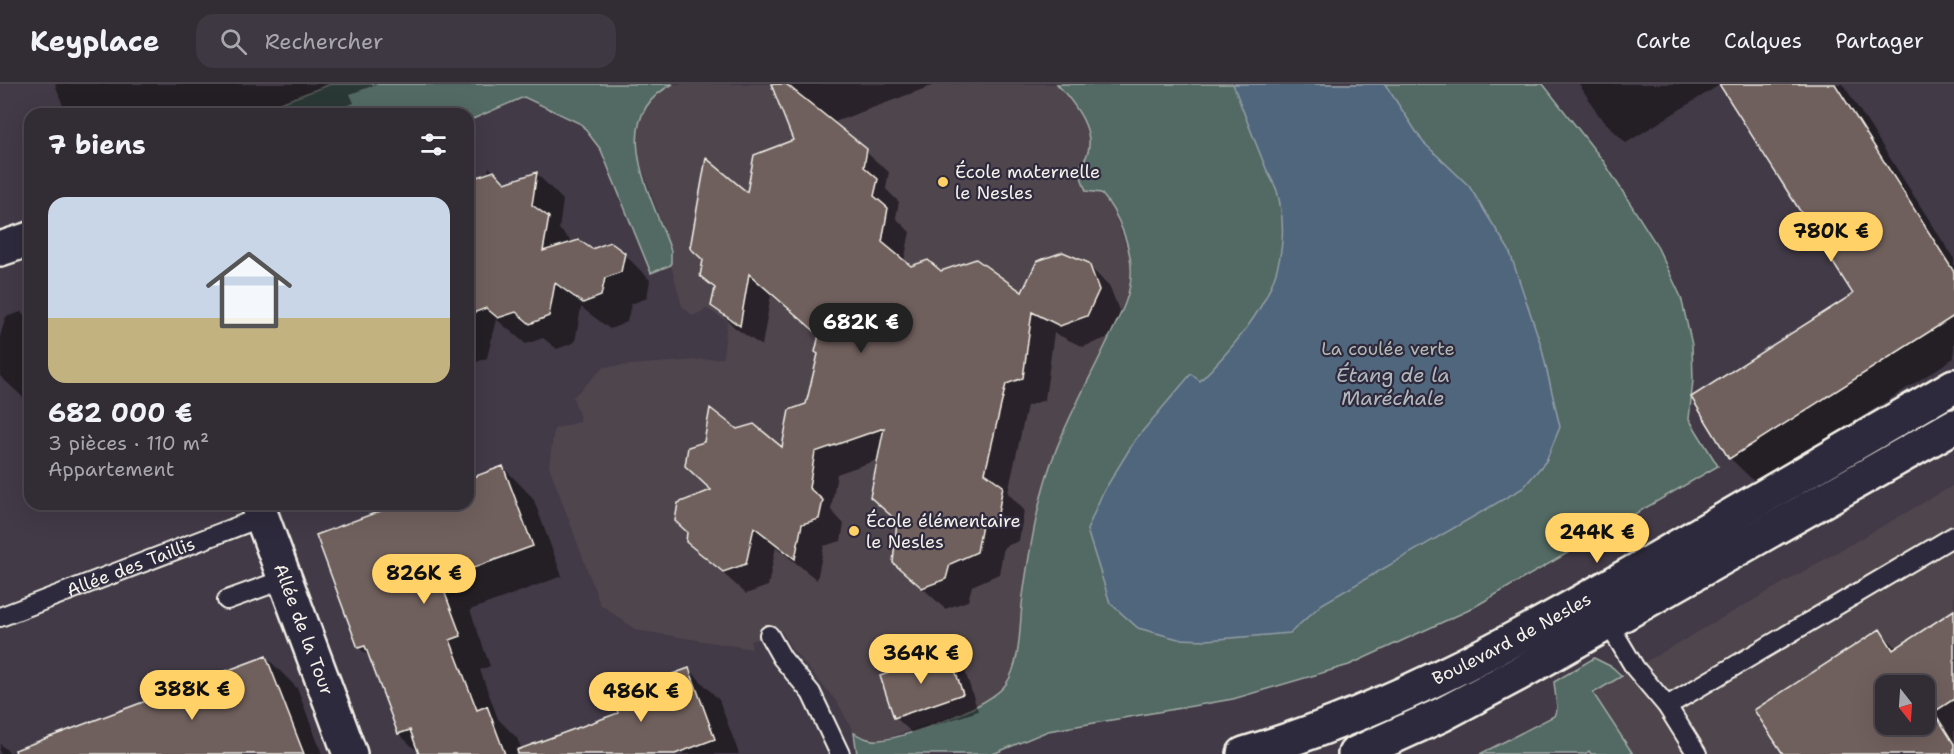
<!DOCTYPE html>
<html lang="fr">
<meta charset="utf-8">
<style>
:root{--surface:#322c35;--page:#3d3841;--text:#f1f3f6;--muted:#a8a7ad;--line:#4d4850;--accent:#ffd166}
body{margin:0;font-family:"Shantell Sans",sans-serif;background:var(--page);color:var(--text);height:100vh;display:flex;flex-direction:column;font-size:22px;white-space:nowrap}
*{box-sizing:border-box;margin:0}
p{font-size:20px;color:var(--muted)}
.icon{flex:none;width:33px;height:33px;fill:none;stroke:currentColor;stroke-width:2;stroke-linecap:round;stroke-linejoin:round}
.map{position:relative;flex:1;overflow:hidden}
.drawer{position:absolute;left:24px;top:24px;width:450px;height:402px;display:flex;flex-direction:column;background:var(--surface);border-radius:18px;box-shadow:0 6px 24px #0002,0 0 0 2px var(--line)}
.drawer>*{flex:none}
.needle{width:39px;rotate:163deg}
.buttons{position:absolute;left:1875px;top:591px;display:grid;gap:12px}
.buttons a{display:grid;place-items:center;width:60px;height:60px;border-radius:12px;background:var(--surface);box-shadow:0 6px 24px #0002,0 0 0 2px var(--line);font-size:30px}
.price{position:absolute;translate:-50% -51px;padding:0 14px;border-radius:21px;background:var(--accent);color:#111;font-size:20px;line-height:39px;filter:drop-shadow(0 2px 3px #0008)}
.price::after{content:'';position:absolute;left:50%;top:36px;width:18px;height:14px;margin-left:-9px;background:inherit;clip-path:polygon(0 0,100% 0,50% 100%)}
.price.on{background:#222;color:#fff}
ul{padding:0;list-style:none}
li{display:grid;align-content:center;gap:12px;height:318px;padding:0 24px}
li+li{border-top:2px solid var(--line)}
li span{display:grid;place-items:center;height:186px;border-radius:18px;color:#555}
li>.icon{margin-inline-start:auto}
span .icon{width:108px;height:108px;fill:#fffc;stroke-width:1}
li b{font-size:26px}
h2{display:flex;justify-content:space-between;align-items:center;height:72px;padding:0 24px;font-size:26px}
header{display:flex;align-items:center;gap:36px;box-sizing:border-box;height:84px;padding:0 30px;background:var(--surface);border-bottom:2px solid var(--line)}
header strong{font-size:28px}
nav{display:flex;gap:33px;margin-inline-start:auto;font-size:21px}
.search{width:420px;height:54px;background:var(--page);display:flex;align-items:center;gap:15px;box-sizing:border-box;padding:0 21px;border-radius:18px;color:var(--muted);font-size:22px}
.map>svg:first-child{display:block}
.built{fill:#50454e;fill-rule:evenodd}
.green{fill:#526964;stroke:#a3ada6;stroke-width:1.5}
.water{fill:#50667b;stroke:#929ea7;stroke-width:1.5}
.shadow{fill:#0007;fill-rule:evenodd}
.building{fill:#6f605d;stroke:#f4f1e8;stroke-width:1.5;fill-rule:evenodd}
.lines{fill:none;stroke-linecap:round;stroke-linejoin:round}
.lane-casing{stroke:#f4f1e8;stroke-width:22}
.street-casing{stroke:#f4f1e8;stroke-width:38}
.secondary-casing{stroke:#f4f1e8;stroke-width:38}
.lane{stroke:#2f2a3d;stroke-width:18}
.street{stroke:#2f2a3d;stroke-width:33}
.secondary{stroke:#2f2a3d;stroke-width:33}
.poi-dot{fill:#ffd166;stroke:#2f2a3d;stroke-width:2}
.labels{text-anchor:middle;stroke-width:4.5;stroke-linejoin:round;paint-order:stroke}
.poi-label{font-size:18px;fill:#f4f1e8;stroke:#2f2a3d;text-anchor:start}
.park-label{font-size:18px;fill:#b3bbb3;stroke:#2f2a3d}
.street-label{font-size:18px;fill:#f4f1e8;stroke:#2f2a3d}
.water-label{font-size:20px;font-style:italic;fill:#b2b9bc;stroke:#2f2a3d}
</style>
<header>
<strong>Keyplace</strong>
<div class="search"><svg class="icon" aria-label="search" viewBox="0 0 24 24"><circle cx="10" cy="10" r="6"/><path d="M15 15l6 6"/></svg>Rechercher</div>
<nav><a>Carte</a><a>Calques</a><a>Partager</a></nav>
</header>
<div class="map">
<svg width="1954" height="670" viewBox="0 0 1954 670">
<rect width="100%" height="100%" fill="#423a47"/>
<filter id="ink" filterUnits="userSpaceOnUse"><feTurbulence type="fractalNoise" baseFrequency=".0167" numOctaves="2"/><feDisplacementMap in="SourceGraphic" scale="12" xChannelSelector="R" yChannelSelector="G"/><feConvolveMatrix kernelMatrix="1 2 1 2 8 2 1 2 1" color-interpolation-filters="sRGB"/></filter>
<g filter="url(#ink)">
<path class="built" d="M 673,0 L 1057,0 L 1070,15 L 1086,41 L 1090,61 L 1087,75 L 1101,109 L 1111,121 L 1131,176 L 1129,206 L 1043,403 L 1030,464 L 1016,576 L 1006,599 L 980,622 L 881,656 L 867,656 L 854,649 L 838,619 L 791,564 L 782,547 L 750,557 L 752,565 L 636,546 L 600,520 L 549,382 L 554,345 L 581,337 L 573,313 L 604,283 L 723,274 L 727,237 L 707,225 L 693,232 L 682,222 L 671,181 L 671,166 L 638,71 L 636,50 L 641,31 L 653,13 Z
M 1954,401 L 1954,670 L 1633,670 L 1593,608 ZM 1886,602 L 1924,602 L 1924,640 L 1886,640 Z"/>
<path class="green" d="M 331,0 L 673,0 C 604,34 653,115 671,167 L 671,181 L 651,189 L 601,66 L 581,40 L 524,13 L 468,37 L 468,30 L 251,30 Z
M 1057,0 L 1543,0 L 1604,78 L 1656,160 L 1681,213 L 1692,261 L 1693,296 L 1689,335 L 1718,382 L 1469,526 L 1349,581 L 1233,615 L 1048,647 L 993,670 L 857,670 L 854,649 C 862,653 869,657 879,656 C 907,654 989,623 1006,600 C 1022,576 1019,539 1023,512 C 1028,476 1034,440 1043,405 C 1056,355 1084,306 1106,260 C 1116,238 1130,216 1131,192 C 1133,166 1118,128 1101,109 L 1086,107 L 1078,84 C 1105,58 1077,22 1057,0 Z
M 1594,574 L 1612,583 L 1622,592 L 1593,609 L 1633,670 L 1591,670 L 1589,667 L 1585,670 L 1480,670 L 1554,632 L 1557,624 L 1554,598 Z"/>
<path class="water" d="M 1233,0 L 1385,0 L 1423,58 L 1469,102 L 1509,166 L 1541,261 L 1560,343 L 1546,377 L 1523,404 L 1322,520 L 1290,549 L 1207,556 L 1178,555 L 1138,544 L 1110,519 L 1087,446 L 1102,410 L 1135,356 L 1191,290 L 1200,297 C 1252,244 1299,187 1277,107 C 1274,98 1268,90 1265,82 C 1254,55 1243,27 1233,0 Z"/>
<path class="shadow" d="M 55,0 L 378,0 L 350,10 L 354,19 L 325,30 L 269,30 L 267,28 L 261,30 L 66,30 Z
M 773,0 L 937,0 L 832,39 L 889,88 L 886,105 L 899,118 L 896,134 L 910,148 L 904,178 L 911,183 L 1023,210 L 1088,181 L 1110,203 L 1120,229 L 1109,253 L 1083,263 L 1054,249 L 1045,316 L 1027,322 L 1008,409 L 1024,426 L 1019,457 L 1004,463 L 999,490 L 972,502 L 968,517 L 945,525 L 895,478 L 898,439 L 872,413 L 880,375 L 837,390 L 831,426 L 844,440 L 841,457 L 824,462 L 817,496 L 776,463 L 768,502 L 746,510 L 687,457 L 712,407 L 686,382 L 737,347 L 783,366 L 807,321 L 819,270 L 820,253 L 771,211 L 762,262 L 735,244 L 713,221 L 716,206 L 702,192 L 748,111 L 795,56 Z
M 1579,0 L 1843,0 L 1954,175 L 1954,274 L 1757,400 L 1730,374 L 1855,211 L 1721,0 L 1626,59 L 1600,33 Z
M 489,83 L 506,100 L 537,90 L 563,116 L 559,145 L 573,159 L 592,167 L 624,170 L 650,196 L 647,214 L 631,220 L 627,238 L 610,245 L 581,223 L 575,258 L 557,265 L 543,254 L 526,260 L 496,235 L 487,274 L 471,280 L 468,277 L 468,181 L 470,182 L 484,126 L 468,109 L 468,98 L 488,91 Z
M 21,228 L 30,235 L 30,315 L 26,316 L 0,292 L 0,252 L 6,233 Z
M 503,383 L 533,414 L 562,492 L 470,526 L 490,582 L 480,586 L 498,635 L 517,654 L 522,666 L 620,630 L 689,585 L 719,616 L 739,670 L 420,670 L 399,650 L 372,576 L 359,563 L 404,420 L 468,420 L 468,396 Z
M 1954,528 L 1954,670 L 1785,670 L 1880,547 L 1898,565 ZM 1886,602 L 1924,602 L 1924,640 L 1886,640 Z
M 949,570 L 965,587 L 978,627 L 912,649 L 895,633 Z
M 266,573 L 297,604 L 322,670 L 0,670 L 0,660 L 10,669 Z"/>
<path class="building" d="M 771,0 L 786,0 L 867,65 L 864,83 L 878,95 L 874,112 L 888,124 L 882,158 L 911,182 L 928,176 L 941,187 L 976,175 L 1022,208 L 1037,177 L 1063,168 L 1089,179 L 1099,206 L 1087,232 L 1060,242 L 1032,228 L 1023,294 L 1006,300 L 985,389 L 1003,402 L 997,435 L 982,441 L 977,468 L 950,480 L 946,495 L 922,504 L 893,479 L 897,437 L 870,413 L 884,344 L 815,368 L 809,404 L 823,416 L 819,435 L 802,440 L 795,475 L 754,443 L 746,480 L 723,488 L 686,458 L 687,448 L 675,437 L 678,419 L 711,406 L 685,382 L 688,363 L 704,358 L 710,324 L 737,345 L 754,340 L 782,363 L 789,326 L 806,320 L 818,270 L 815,268 L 819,251 L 749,190 L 740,242 L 711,222 L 715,204 L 700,192 L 703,176 L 690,164 L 706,74 L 747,108 L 754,71 L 793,56 Z
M 1719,0 L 1835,0 L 1954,188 L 1954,232 L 1729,375 L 1691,313 L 1853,210 Z
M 494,87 L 505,99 L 537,88 L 532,121 L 549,133 L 543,167 L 579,156 L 592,165 L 610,158 L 625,169 L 621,188 L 605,194 L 601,212 L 583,219 L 555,199 L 549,232 L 530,240 L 516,228 L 498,234 L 486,224 L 468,231 L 471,95 Z
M 503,382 L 533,462 L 440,496 L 461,552 L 450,556 L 477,626 L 487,622 L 505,670 L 419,670 L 410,646 L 398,650 L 365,562 L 358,564 L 316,451 L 399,420 L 468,420 L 468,395 Z
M 1954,526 L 1954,615 L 1934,628 L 1954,660 L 1954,670 L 1783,670 L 1754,626 L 1880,545 L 1893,566 ZM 1886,602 L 1924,602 L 1924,640 L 1886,640 Z
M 949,568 L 963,610 L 894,634 L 880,592 Z
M 266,572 L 304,670 L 16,670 L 15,666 Z
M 689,584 L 715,655 L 675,670 L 518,670 L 517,666 L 618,629 L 612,612 Z"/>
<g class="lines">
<g class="lane-casing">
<g id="lane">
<path d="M 227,516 L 285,495"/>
<path d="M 1604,532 L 1635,584 L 1667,622 L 1697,670"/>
<path id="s1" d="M 0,533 L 262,433"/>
<path d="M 769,551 L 782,574 L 811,609 L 840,670"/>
<path d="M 1667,622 L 1954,452"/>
</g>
</g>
<g class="street-casing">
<g id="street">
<path d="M 0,165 L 30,155"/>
<path id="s2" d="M 257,420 L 350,670"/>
</g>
</g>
<g class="secondary-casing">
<g id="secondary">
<path id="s3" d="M 1244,670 C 1389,628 1523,552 1653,477 C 1753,419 1854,360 1954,302"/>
<path d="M 1355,670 L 1441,631 L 1518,590 L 1954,342"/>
</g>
</g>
<use href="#lane" class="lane"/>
<use href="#street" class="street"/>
<use href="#secondary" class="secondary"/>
</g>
</g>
<g class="poi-dot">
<circle cx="943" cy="98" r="6"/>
<circle cx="854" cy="447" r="6"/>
</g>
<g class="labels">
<g class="poi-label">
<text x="955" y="94">École maternelle<tspan x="955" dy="21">le Nesles</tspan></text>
<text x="866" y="443">École élémentaire<tspan x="866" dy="21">le Nesles</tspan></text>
</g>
<g class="park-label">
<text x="1388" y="271">La coulée verte</text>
</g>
<g class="street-label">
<text dy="6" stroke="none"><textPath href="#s1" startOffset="140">Allée des Taillis</textPath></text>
<text dy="6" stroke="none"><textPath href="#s2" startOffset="134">Allée de la Tour</textPath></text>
<text dy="6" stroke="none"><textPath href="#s3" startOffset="292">Boulevard de Nesles</textPath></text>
</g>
<g class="water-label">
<text x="1393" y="298">Étang de la<tspan x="1393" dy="23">Maréchale</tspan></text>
</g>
</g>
</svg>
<div class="buttons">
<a><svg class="needle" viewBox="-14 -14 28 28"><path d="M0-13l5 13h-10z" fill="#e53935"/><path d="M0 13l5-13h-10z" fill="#a8a7ad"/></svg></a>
</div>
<b class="price" style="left:1831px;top:179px">780K €</b>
<b class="price on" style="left:861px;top:270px">682K €</b>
<b class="price" style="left:1597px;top:480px">244K €</b>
<b class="price" style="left:424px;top:521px">826K €</b>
<b class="price" style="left:921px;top:601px">364K €</b>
<b class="price" style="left:192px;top:637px">388K €</b>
<b class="price" style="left:641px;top:639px">486K €</b>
<section class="drawer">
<h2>7 biens<svg class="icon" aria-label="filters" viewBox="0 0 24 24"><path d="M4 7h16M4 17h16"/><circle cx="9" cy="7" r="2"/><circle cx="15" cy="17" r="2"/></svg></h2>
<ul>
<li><span style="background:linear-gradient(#c9d6e8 65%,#c2b280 0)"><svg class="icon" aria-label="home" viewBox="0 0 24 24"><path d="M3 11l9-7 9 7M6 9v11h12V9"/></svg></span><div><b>682 000 €</b><p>3 pièces · 110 m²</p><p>Appartement</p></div></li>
</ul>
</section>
</div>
